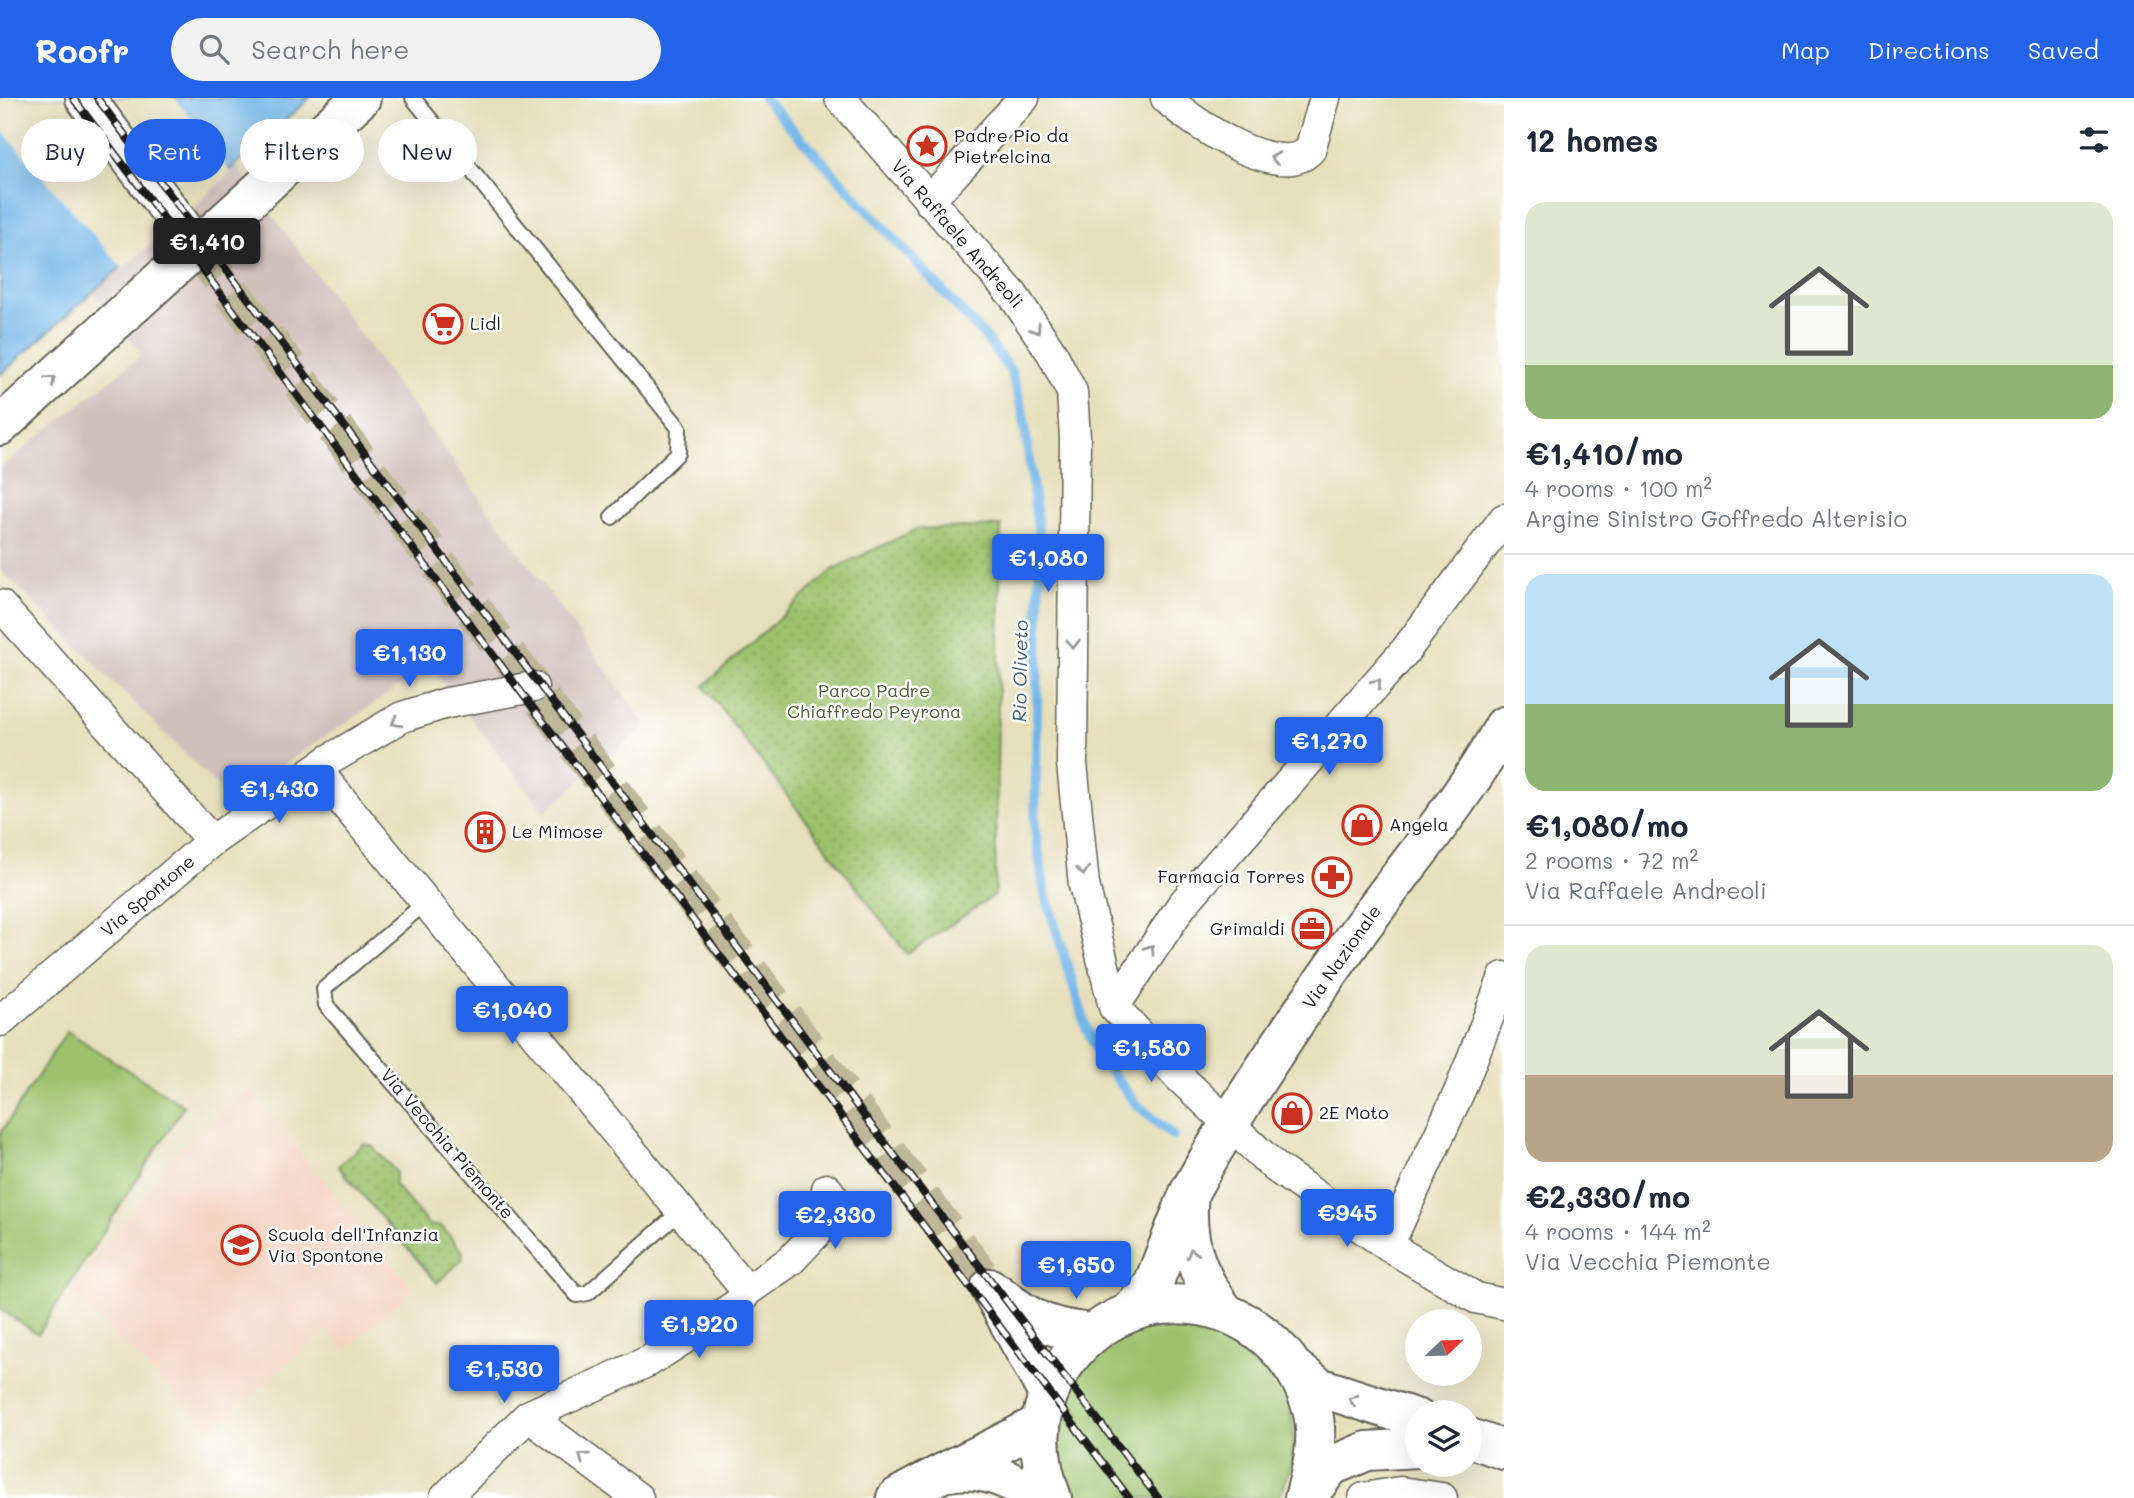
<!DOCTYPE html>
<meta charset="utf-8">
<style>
:root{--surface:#fff;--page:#f2f2f3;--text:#1f2937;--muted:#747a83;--line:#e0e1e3;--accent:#2563eb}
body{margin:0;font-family:Mali,sans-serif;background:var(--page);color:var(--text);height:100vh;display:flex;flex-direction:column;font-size:26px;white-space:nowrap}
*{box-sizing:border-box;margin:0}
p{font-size:23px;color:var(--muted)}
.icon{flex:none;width:38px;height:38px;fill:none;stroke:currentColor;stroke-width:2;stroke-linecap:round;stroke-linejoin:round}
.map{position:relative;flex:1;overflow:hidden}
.sheet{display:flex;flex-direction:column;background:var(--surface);width:630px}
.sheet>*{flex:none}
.guide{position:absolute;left:21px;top:21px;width:665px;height:63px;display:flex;gap:14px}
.needle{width:46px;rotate:67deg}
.tools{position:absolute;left:1405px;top:1211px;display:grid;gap:14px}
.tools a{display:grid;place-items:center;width:77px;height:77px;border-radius:50%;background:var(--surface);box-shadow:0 7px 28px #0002;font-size:35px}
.price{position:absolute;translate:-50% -60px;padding:0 16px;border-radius:7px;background:var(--accent);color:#fff;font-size:23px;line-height:46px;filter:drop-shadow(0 2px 4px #0008)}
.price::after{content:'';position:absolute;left:50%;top:42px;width:21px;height:16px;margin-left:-10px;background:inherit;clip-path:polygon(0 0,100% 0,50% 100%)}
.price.active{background:#222;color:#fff}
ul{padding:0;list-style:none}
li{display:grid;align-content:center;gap:14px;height:371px;padding:0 21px}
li+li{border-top:2px solid var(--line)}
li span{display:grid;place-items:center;height:217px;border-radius:21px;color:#555}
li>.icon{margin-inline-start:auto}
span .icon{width:126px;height:126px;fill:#fffc;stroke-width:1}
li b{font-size:30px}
h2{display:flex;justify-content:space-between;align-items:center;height:84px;padding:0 21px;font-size:30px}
.tag{padding:0 24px;border-radius:32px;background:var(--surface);box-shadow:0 7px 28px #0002;font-size:24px;line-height:63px}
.tag.active{background:var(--accent);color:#fff}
header{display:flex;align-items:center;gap:42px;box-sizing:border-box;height:98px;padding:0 35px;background:var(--accent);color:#fff}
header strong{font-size:33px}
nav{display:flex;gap:38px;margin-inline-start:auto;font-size:24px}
.search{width:490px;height:63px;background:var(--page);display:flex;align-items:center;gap:18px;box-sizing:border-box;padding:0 24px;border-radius:38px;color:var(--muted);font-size:26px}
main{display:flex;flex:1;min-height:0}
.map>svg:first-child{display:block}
.built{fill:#f4d3c0}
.railway{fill:#d0c0bc}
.grass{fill:#9dc26d;stroke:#5c6f44;stroke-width:2}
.park{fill:url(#park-dots);stroke:#5c6f44;stroke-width:2}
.water{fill:#72b6e8;stroke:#476982;stroke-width:2}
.pier{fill:#e6dfbb}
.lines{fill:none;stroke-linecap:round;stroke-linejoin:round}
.stream{stroke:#72b6e8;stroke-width:10}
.secondary-tunnel{stroke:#beb89b;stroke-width:38;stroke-dasharray:38 19;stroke-linecap:butt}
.service-casing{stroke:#636054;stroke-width:18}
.minor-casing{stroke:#636054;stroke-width:33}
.secondary-casing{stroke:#636054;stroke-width:42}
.primary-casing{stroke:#636054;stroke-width:42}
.motorway-casing{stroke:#636054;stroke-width:42}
.service{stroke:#fff;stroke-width:14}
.minor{stroke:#fff;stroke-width:30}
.secondary{stroke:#fff;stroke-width:38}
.primary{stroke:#fff;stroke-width:38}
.motorway{stroke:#fff;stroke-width:38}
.rail-casing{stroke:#1c1c1c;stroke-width:8}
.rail{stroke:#fff;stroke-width:5;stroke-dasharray:16;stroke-linecap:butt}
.oneway{stroke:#999}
.labels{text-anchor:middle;stroke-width:5;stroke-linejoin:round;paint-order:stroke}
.poi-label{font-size:18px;fill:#1c1c1c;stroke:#fff;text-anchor:start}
.street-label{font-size:18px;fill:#1c1c1c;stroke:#fff}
.park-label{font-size:18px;fill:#505e3c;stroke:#fff}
.water-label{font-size:19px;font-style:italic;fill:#436178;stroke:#fff}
</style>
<header>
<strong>Roofr</strong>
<div class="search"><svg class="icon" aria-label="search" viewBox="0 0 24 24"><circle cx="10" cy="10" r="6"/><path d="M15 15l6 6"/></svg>Search here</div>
<nav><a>Map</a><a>Directions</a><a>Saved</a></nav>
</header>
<main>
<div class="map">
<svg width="1504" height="1400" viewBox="0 0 1504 1400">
<defs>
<pattern id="park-dots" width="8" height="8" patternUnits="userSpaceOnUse" patternTransform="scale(1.75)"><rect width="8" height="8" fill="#9dc26d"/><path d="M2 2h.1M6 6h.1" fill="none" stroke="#87a65e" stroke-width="1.8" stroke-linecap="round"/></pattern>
</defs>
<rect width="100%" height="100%" fill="#fff"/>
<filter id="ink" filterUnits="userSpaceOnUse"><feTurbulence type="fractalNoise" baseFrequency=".0143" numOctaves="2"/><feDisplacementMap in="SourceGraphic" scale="14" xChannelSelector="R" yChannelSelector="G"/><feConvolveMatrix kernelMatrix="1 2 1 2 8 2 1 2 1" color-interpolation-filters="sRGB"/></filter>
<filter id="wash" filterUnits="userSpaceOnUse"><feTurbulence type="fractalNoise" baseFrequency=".00686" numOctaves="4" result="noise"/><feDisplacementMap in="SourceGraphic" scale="28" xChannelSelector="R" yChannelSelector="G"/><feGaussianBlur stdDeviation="1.57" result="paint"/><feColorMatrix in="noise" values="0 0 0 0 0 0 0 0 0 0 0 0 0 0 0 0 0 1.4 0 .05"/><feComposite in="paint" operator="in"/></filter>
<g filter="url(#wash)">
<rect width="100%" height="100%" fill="#e6dfbb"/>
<path class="built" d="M 248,992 L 414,1191 L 344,1254 L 326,1233 L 210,1331 L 70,1194 L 179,1051 Z"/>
<path class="railway" d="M 0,0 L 187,0 L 646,627 L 544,714 L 430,568 L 231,702 L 0,471 L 0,370 L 142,257 L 0,74 Z"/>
<path class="grass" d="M 67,933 L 184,1008 L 38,1236 L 0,1211 L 0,1036 Z
M 1186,1220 C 1197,1223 1211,1225 1222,1230 C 1273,1252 1298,1306 1293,1359 C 1292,1372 1284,1387 1279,1400 L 1070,1400 L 1057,1372 L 1062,1295 L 1111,1237 Z"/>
<path class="park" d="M 1001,428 L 995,797 L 907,856 L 704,588 L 835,470 L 917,431 Z
M 363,1046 L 372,1048 L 396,1074 L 394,1086 L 429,1127 L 442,1129 L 463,1154 L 462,1162 L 437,1185 L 338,1068 Z"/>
<path class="water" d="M 0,0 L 310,0 L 0,277 Z"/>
<path class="pier" d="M 0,0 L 175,0 L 231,75 L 123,171 L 0,30 Z"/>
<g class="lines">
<path class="stream" d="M 764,0 L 986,240 L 1011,274 L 1023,314 L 1040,446 L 1035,731 L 1045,795 L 1087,932 L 1098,956 L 1135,1005 L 1173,1038"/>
</g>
</g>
<g filter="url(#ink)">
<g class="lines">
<path class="secondary-tunnel" d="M 197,149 L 990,1190"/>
<g class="service-casing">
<path id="service" d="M 413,0 L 679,330 L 678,355 L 612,419
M 426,804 L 324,891 L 326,907 L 577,1197 L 588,1195 L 681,1113"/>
</g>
<g class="minor-casing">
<path id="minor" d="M 840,0 L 1013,197 L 1052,255 L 1072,294 L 1075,340 L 1072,665 L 1084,787 L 1114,909 L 1179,979 L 1275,1069 L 1388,1148 L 1476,1200 L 1504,1206
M 1166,0 C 1191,24 1279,84 1310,52 L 1325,0
M 929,103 L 1024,0
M 0,507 L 212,743
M 316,671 L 747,1193
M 1114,909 L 1182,807 L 1405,553 L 1504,421
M 0,923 L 212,743 L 329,662 L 402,619 L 447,605 L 533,589
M 1388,1148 L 1460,992 L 1504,879
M 528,1318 L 638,1400
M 445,1400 L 528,1318 L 649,1263 L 738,1206 L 747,1193 L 790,1163 L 840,1110 L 827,1091
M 1364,1400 L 1400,1394 L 1442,1400"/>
</g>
<g class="secondary-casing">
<path id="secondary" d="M 85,0 L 197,149
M 0,328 L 361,0
M 990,1190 L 1048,1296
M 997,1195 C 1032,1223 1047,1230 1092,1235"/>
</g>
<g class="primary-casing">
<path id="primary" d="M 1189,1095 C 1237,1008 1293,925 1350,845 C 1402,772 1461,706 1504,628
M 1128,1215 L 1152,1189 L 1189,1095 C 1184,1142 1196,1177 1225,1214
M 949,1374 C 984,1367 1013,1384 1043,1400
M 896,1400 C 943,1372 993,1353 1040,1325
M 1052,1400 C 1037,1361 1035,1320 1055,1282 C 1116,1167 1276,1188 1312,1311 C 1320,1341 1312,1371 1304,1400"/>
</g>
<g class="motorway-casing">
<path id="motorway" d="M 1294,1270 L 1319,1289 L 1418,1321
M 1470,1340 L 1504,1352
M 1306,1400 L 1331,1368 L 1367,1353 L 1418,1350"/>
</g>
<use href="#service" class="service"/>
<use href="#minor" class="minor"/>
<use href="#secondary" class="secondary"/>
<use href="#primary" class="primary"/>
<use href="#motorway" class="motorway"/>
<g class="rail-casing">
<path id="rail" d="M 73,0 L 1129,1400
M 97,0 L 865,1019 L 1158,1400"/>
</g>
<use href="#rail" class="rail"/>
</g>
<defs><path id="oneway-chevron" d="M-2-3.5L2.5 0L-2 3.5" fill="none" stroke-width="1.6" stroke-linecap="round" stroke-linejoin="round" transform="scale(1.75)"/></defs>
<g class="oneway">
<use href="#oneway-chevron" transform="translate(1275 60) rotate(-170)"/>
<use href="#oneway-chevron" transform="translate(1036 231) rotate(56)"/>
<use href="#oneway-chevron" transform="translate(51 282) rotate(-42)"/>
<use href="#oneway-chevron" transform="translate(1073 546) rotate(90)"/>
<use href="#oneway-chevron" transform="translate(1377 585) rotate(-49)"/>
<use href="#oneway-chevron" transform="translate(396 624) rotate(152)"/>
<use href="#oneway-chevron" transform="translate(1083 773) rotate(84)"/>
<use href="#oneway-chevron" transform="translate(1150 851) rotate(-55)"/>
<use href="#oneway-chevron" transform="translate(1192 1155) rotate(-106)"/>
<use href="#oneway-chevron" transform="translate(1353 1302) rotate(-163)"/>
<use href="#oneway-chevron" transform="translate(583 1359) rotate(-143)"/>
</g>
</g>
<defs>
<g id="sight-ring" transform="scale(2.0125)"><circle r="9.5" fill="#fff" stroke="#c8321e" stroke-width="1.5"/><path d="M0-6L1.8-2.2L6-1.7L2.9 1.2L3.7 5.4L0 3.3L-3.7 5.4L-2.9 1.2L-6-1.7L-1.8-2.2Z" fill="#c8321e"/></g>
<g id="supermarket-ring" transform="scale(2.0125)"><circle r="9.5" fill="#fff" stroke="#c8321e" stroke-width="1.5"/><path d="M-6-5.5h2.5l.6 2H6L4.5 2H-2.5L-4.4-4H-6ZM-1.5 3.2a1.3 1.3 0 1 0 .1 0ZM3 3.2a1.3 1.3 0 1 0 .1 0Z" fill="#c8321e"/></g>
<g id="shop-ring" transform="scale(2.0125)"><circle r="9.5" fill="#fff" stroke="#c8321e" stroke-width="1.5"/><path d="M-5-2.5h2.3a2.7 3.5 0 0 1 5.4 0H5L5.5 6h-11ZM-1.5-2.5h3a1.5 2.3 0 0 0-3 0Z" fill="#c8321e"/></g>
<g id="building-ring" transform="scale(2.0125)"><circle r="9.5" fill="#fff" stroke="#c8321e" stroke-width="1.5"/><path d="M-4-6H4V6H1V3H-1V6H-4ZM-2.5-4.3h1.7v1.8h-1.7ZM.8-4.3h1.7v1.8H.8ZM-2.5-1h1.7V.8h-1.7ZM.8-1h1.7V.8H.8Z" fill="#c8321e"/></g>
<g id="pharmacy-ring" transform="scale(2.0125)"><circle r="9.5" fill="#fff" stroke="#c8321e" stroke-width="1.5"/><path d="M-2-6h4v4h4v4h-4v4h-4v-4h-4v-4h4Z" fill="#c8321e"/></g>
<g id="office-ring" transform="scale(2.0125)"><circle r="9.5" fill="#fff" stroke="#c8321e" stroke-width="1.5"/><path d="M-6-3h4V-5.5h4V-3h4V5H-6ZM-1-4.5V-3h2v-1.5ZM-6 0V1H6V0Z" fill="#c8321e"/></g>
<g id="school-ring" transform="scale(2.0125)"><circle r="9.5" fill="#fff" stroke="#c8321e" stroke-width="1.5"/><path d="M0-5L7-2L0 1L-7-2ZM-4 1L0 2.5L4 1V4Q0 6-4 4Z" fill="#c8321e"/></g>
</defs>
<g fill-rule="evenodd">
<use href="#sight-ring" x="927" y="48"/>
<use href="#supermarket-ring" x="443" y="226"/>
<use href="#shop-ring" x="1362" y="727"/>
<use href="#building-ring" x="485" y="734"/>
<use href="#pharmacy-ring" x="1332" y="779"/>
<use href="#office-ring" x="1312" y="831"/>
<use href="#shop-ring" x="1292" y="1015"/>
<use href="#school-ring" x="241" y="1147"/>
</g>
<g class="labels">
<g class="poi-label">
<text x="954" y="44">Padre Pio da<tspan x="954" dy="21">Pietrelcina</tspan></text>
<text x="470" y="232">Lidl</text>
<text x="1389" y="733">Angela</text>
<text x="512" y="740">Le Mimose</text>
<text x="1305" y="785" text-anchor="end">Farmacia Torres</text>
<text x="1285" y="837" text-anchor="end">Grimaldi</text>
<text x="1319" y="1021">2E Moto</text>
<text x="268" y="1143">Scuola dell'Infanzia<tspan x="268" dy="21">Via Spontone</tspan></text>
</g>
<g class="street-label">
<text transform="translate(957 136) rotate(49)" y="6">Via Raffaele Andreoli</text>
<text transform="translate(148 798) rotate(-40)" y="6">Via Spontone</text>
<text transform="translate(1342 859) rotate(-55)" y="6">Via Nazionale</text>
<text transform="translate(447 1046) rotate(49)" y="6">Via Vecchia Piemonte</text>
</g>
<g class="park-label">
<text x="874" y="599">Parco Padre<tspan x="874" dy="21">Chiaffredo Peyrona</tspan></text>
</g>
<g class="water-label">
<text transform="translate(1020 573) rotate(-89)" y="7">Rio Oliveto</text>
</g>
</g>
</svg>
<div class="tools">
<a><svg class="needle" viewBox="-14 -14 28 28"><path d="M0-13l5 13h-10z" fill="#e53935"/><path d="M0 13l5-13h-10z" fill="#747a83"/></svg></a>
<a><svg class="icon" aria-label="layers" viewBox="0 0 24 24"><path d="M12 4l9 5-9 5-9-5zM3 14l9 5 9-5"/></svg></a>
</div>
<b class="price active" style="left:207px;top:180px">€1,410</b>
<b class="price" style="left:1048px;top:496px">€1,080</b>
<b class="price" style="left:409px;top:591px">€1,130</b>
<b class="price" style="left:1329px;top:679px">€1,270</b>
<b class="price" style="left:279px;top:727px">€1,430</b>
<b class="price" style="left:512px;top:948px">€1,040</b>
<b class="price" style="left:1151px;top:986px">€1,580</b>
<b class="price" style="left:1347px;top:1151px">€945</b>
<b class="price" style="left:835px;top:1153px">€2,330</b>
<b class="price" style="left:1076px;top:1203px">€1,650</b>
<b class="price" style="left:699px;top:1262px">€1,920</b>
<b class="price" style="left:504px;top:1307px">€1,530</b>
<div class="guide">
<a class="tag">Buy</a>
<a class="tag active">Rent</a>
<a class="tag">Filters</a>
<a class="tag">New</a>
</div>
</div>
<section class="sheet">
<h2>12 homes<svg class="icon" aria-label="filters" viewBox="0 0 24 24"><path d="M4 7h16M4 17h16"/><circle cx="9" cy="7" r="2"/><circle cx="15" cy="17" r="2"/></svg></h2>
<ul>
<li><span style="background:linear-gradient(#dfe7d0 75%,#8fb573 0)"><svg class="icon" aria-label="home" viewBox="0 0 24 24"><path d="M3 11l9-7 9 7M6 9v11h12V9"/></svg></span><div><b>€1,410/mo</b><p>4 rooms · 100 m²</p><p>Argine Sinistro Goffredo Alterisio</p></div></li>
<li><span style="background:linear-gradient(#bfe0f5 60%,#8fb573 0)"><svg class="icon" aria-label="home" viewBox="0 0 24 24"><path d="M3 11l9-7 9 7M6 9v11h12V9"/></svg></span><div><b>€1,080/mo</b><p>2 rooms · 72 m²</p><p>Via Raffaele Andreoli</p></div></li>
<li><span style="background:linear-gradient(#dfe7d0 60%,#b9a48a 0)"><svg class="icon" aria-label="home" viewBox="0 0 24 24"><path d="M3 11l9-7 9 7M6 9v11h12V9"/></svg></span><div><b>€2,330/mo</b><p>4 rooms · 144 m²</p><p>Via Vecchia Piemonte</p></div></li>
</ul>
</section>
</main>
